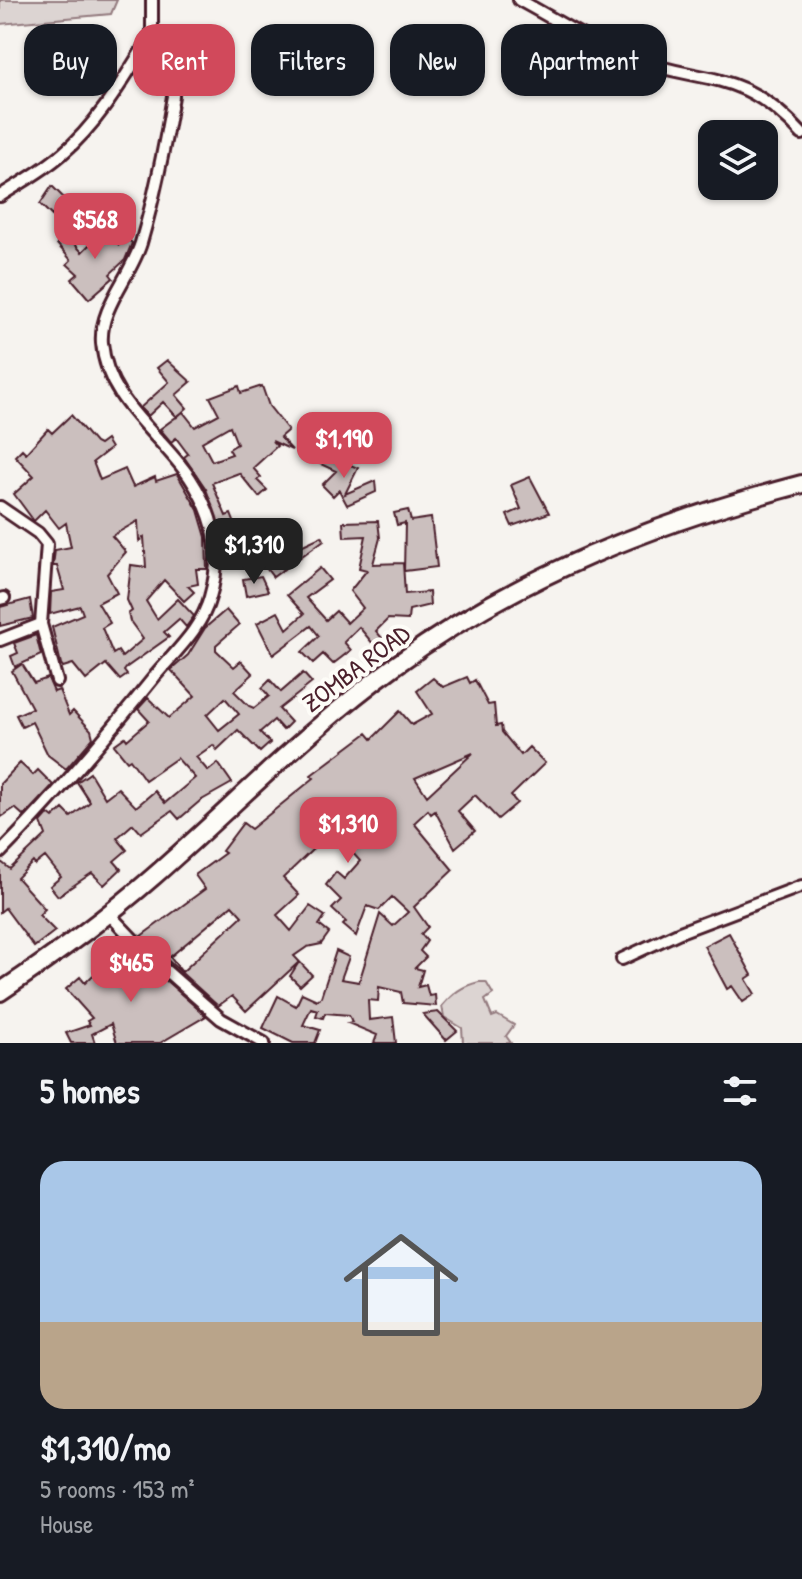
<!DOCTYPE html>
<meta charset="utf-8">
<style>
:root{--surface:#171b24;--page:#20242c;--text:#f1f3f6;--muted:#9ea1a6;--line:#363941;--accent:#d1495b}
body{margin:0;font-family:"Patrick Hand",sans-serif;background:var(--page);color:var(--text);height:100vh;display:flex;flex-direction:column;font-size:30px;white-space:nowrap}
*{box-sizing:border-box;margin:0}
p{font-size:26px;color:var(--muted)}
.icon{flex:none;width:44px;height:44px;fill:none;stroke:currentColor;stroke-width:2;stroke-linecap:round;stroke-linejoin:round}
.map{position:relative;height:1043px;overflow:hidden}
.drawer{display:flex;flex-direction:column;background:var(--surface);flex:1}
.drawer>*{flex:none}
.top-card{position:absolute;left:24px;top:24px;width:754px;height:72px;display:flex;gap:16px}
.controls{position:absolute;left:698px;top:120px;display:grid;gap:16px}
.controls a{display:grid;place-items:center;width:80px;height:80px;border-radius:16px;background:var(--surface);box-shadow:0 2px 6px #0004;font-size:40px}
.price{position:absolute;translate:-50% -68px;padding:0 18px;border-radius:16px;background:var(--accent);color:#fff;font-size:26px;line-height:52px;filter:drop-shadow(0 2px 4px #0008)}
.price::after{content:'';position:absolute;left:50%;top:48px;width:24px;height:18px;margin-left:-12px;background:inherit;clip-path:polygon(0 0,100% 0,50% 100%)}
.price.selected{background:#222;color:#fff}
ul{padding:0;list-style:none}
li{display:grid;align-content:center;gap:16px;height:424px;padding:0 40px}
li+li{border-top:2px solid var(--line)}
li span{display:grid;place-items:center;height:248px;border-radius:24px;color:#555}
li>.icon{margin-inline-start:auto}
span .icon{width:144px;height:144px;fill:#fffc;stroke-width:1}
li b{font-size:34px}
h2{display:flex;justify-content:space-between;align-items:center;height:96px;padding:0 40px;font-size:34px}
.tag{padding:0 28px;border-radius:24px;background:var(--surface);box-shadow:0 2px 6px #0004;font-size:28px;line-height:72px}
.tag.selected{background:var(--accent);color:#fff}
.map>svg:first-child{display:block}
.green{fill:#dcd4d2;stroke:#937a7e;stroke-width:2}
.building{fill:#cbbfbe;stroke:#4a1f2b;stroke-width:2;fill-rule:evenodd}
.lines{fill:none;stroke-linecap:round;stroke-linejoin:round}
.minor-casing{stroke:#4a1f2b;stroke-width:16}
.trunk-casing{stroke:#4a1f2b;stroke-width:22}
.minor{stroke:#fdfcf7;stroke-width:10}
.trunk{stroke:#fdfcf7;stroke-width:16}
.labels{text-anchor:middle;stroke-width:8;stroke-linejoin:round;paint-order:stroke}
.street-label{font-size:26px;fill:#4a1f2b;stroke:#fdfcf7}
</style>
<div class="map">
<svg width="802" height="1043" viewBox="0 0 802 1043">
<rect width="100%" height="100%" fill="#f6f3ef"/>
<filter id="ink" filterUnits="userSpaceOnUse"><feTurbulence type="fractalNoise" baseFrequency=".0125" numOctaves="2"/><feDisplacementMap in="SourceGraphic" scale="16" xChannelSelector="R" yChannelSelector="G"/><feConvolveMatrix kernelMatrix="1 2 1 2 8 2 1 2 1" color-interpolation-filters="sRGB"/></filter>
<g filter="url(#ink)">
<path class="green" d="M 0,0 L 117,0 L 111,14 L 0,24 Z
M 479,982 L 486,982 L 493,994 L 485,1000 L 492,1017 L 497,1015 L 514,1025 L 506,1036 L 511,1043 L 463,1043 L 462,1028 L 444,1017 L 442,1006 C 453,993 462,986 479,982 Z"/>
<path class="building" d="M 52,186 L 67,201 L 52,216 L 40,204 Z
M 104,230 L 119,245 L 127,238 L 132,243 L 125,260 L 110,274 L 113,278 L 89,299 L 72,279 L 78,274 L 67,264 L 71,260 L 57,244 L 66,235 L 82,252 Z
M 167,360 L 191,382 L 176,395 L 187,408 L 177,417 L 163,402 L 148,416 L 140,408 L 169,382 L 157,368 Z
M 239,386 L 241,393 L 262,386 L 269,406 L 288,430 L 280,437 L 292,450 L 272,441 L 277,446 L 253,468 L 261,477 L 257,480 L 267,490 L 259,497 L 239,473 L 212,483 L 226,516 L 231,514 L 235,524 L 221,531 L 206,489 L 184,457 L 188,454 L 176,438 L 171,442 L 160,429 L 183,412 L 195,427 L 219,414 L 210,397 ZM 230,426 L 237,444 L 229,449 L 232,454 L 212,461 L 202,442 Z
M 71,415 L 95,443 L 99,445 L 106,440 L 111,448 L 93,462 L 100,480 L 125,469 L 133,487 L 155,477 L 156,481 L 177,474 L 198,510 L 206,537 L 207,569 L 196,569 L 198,584 L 188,586 L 194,592 L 184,601 L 164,580 L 146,601 L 157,619 L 178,599 L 194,616 L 186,627 L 179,619 L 164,632 L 169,637 L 127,667 L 124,671 L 127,675 L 120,680 L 106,664 L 86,680 L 73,664 L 63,667 L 61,664 L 52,627 L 83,614 L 80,606 L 50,614 L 51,592 L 64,590 L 57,566 L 53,566 L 55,550 L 71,547 L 66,523 L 59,528 L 45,510 L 34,521 L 14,494 L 34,476 L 15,456 L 22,449 L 26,453 L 48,429 L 52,433 ZM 138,521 L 139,541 L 144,537 L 146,567 L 131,565 L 127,600 L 132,611 L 128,614 L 130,621 L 143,639 L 122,657 L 118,651 L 113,654 L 102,628 L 110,623 L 98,603 L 117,593 L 107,574 L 126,552 L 112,536 Z
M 318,452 L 358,468 L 345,494 L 375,481 L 376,492 L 347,505 L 339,490 L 333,496 L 322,485 L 336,471 L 314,461 Z
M 530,477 L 549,513 L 512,526 L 507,515 L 521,509 L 511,485 Z
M 408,510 L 411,521 L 431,518 L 437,567 L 404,571 L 405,523 L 397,525 L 394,513 Z
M 378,521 L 380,538 L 373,564 L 403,563 L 405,594 L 429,592 L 430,605 L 409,610 L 408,620 L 388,619 L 376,631 L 382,638 L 374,645 L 359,627 L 344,642 L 351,650 L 333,664 L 323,654 L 313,663 L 302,652 L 319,636 L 311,626 L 273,655 L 257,623 L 278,612 L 287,629 L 304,614 L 287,595 L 320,568 L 330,580 L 306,598 L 326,620 L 336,611 L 347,623 L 363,608 L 350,591 L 367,570 L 359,568 L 366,536 L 344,537 L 343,522 Z
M 322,536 L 324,540 L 273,577 L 266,568 L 275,562 L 273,559 Z
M 261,576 L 268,591 L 246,596 L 243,579 Z
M 30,599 L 33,618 L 0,626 L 0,607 Z
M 226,610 L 239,625 L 216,645 L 216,650 L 234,667 L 241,661 L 253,674 L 234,691 L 249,706 L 254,708 L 269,696 L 262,688 L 270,680 L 281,692 L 303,673 L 312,683 L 279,709 L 291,722 L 283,730 L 274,720 L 260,732 L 270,743 L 260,752 L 238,730 L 217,750 L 213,745 L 196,757 L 208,771 L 218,763 L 232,783 L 200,801 L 179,819 L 172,811 L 141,833 L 133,824 L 117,838 L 127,850 L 114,861 L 121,869 L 104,885 L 92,873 L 58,896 L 50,886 L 61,877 L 45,857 L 35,865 L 33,862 L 17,878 L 45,909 L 39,915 L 55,931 L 34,947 L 5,908 L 0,912 L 0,861 L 10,869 L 46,835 L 41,822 L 48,814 L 53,818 L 63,809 L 71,817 L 90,802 L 77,782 L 90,773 L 105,798 L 118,788 L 136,807 L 155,791 L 165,803 L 195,778 L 177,758 L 145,780 L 130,759 L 127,761 L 114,745 L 125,737 L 127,740 L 149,721 L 138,709 L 148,698 L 169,718 L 195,696 L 171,670 L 188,655 L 205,628 ZM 225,698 L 239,714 L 219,730 L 207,715 Z
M 36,635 L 41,655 L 15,667 L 11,656 L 18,653 L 14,643 Z
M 22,664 L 34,683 L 48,678 L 54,692 L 59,690 L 69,715 L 73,711 L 91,730 L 93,738 L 66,769 L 48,755 L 32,722 L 22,727 L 16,715 L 32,708 L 12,671 Z
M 467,677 L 470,683 L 475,680 L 488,705 L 494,704 L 496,726 L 501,725 L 502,732 L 521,755 L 529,747 L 545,763 L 511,796 L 517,803 L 498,819 L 475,795 L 458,811 L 475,831 L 455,848 L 435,811 L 431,814 L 428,810 L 414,823 L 453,870 L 414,907 L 428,927 L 421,934 L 427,941 L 420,951 L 426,957 L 415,968 L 423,970 L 418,987 L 426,985 L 429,996 L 435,995 L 436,1006 L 403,1003 L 401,992 L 379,987 L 378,1001 L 368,1000 L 369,1020 L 393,1017 L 396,1043 L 374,1043 L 377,1035 L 348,1023 L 352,1022 L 349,1015 L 325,1013 L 323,1018 L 316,1016 L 318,1010 L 311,1008 L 303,1025 L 320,1030 L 315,1043 L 293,1043 L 263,1028 L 278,996 L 296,1006 L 302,993 L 317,1000 L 321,997 L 336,951 L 349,957 L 341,979 L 359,982 L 380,914 L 393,926 L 408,912 L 392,897 L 379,910 L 367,906 L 356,936 L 343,925 L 346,922 L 332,909 L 341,900 L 326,885 L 336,872 L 344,879 L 360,861 L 342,841 L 346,837 L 336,827 L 283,878 L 299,895 L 277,915 L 291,931 L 310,906 L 325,916 L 319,925 L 329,933 L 321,944 L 307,947 L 294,956 L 312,975 L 300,986 L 290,976 L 299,962 L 246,1011 L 232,996 L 218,1006 L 141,936 L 205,889 L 195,875 L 225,853 L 222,851 L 243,823 L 251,829 L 314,778 L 311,775 L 367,733 L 372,739 L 400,711 L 412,725 L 432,714 L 417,691 L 433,678 L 443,687 ZM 473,753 L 427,796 L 415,778 ZM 232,905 L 242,916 L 182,972 L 170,957 Z
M 20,763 L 33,775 L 38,770 L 53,785 L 24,816 L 15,808 L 0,818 L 0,784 Z
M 729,933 L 752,975 L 746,979 L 755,994 L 743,1002 L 732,986 L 727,989 L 704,946 Z
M 120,949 L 129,961 L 137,955 L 206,1016 L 160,1043 L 117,1043 L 111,1024 L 92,1034 L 95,1043 L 71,1043 L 66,1033 L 90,1025 L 87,1021 L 92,1018 L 66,989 L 80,977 L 85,983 Z
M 438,1012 L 457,1031 L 446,1040 L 423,1014 Z"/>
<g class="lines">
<g class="minor-casing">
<path id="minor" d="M 519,0 C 555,19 590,43 628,57 C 703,86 739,65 802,134
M 0,196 C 20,183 44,170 62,154 C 100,122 126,75 152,34
M 0,507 L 38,533 L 47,544 L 41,624 L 57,681
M 0,599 L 4,598
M 0,640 L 41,624
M 0,853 C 55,797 106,737 155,676 C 175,652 202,628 210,597 C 223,553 215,516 190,478 C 160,433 107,402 102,343 C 99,308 131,276 141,243 C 155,195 165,145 173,96 L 173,74 L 152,34 L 152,0
M 109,914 L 147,954 L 221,1019 L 264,1043
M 622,959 L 680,932 L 802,886"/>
</g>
<g class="trunk-casing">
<path id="trunk" d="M 0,992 C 54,956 106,918 154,876 C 235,805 309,728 396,665 C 518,576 657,522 802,484"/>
</g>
<use href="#minor" class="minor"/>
<use href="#trunk" class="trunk"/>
</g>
</g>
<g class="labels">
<g class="street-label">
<text transform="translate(356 668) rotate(-37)" y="9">ZOMBA ROAD</text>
</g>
</g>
</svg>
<div class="controls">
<a><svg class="icon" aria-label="layers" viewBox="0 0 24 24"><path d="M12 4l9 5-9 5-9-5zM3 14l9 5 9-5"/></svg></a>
</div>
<b class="price" style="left:95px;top:261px">$568</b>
<b class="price" style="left:344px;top:480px">$1,190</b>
<b class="price selected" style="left:254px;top:586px">$1,310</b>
<b class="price" style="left:348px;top:865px">$1,310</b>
<b class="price" style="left:131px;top:1004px">$465</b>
<div class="top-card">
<a class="tag">Buy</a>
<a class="tag selected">Rent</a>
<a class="tag">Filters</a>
<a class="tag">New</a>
<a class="tag">Apartment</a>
</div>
</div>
<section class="drawer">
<h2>5 homes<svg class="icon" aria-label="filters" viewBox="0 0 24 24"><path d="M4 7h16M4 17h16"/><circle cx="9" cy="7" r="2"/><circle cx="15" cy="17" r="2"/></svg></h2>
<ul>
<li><span style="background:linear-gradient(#a9c7e8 65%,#b9a48a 0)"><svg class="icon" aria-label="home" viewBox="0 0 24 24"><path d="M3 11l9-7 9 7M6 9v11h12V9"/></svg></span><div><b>$1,310/mo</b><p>5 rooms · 153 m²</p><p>House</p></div></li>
</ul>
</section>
